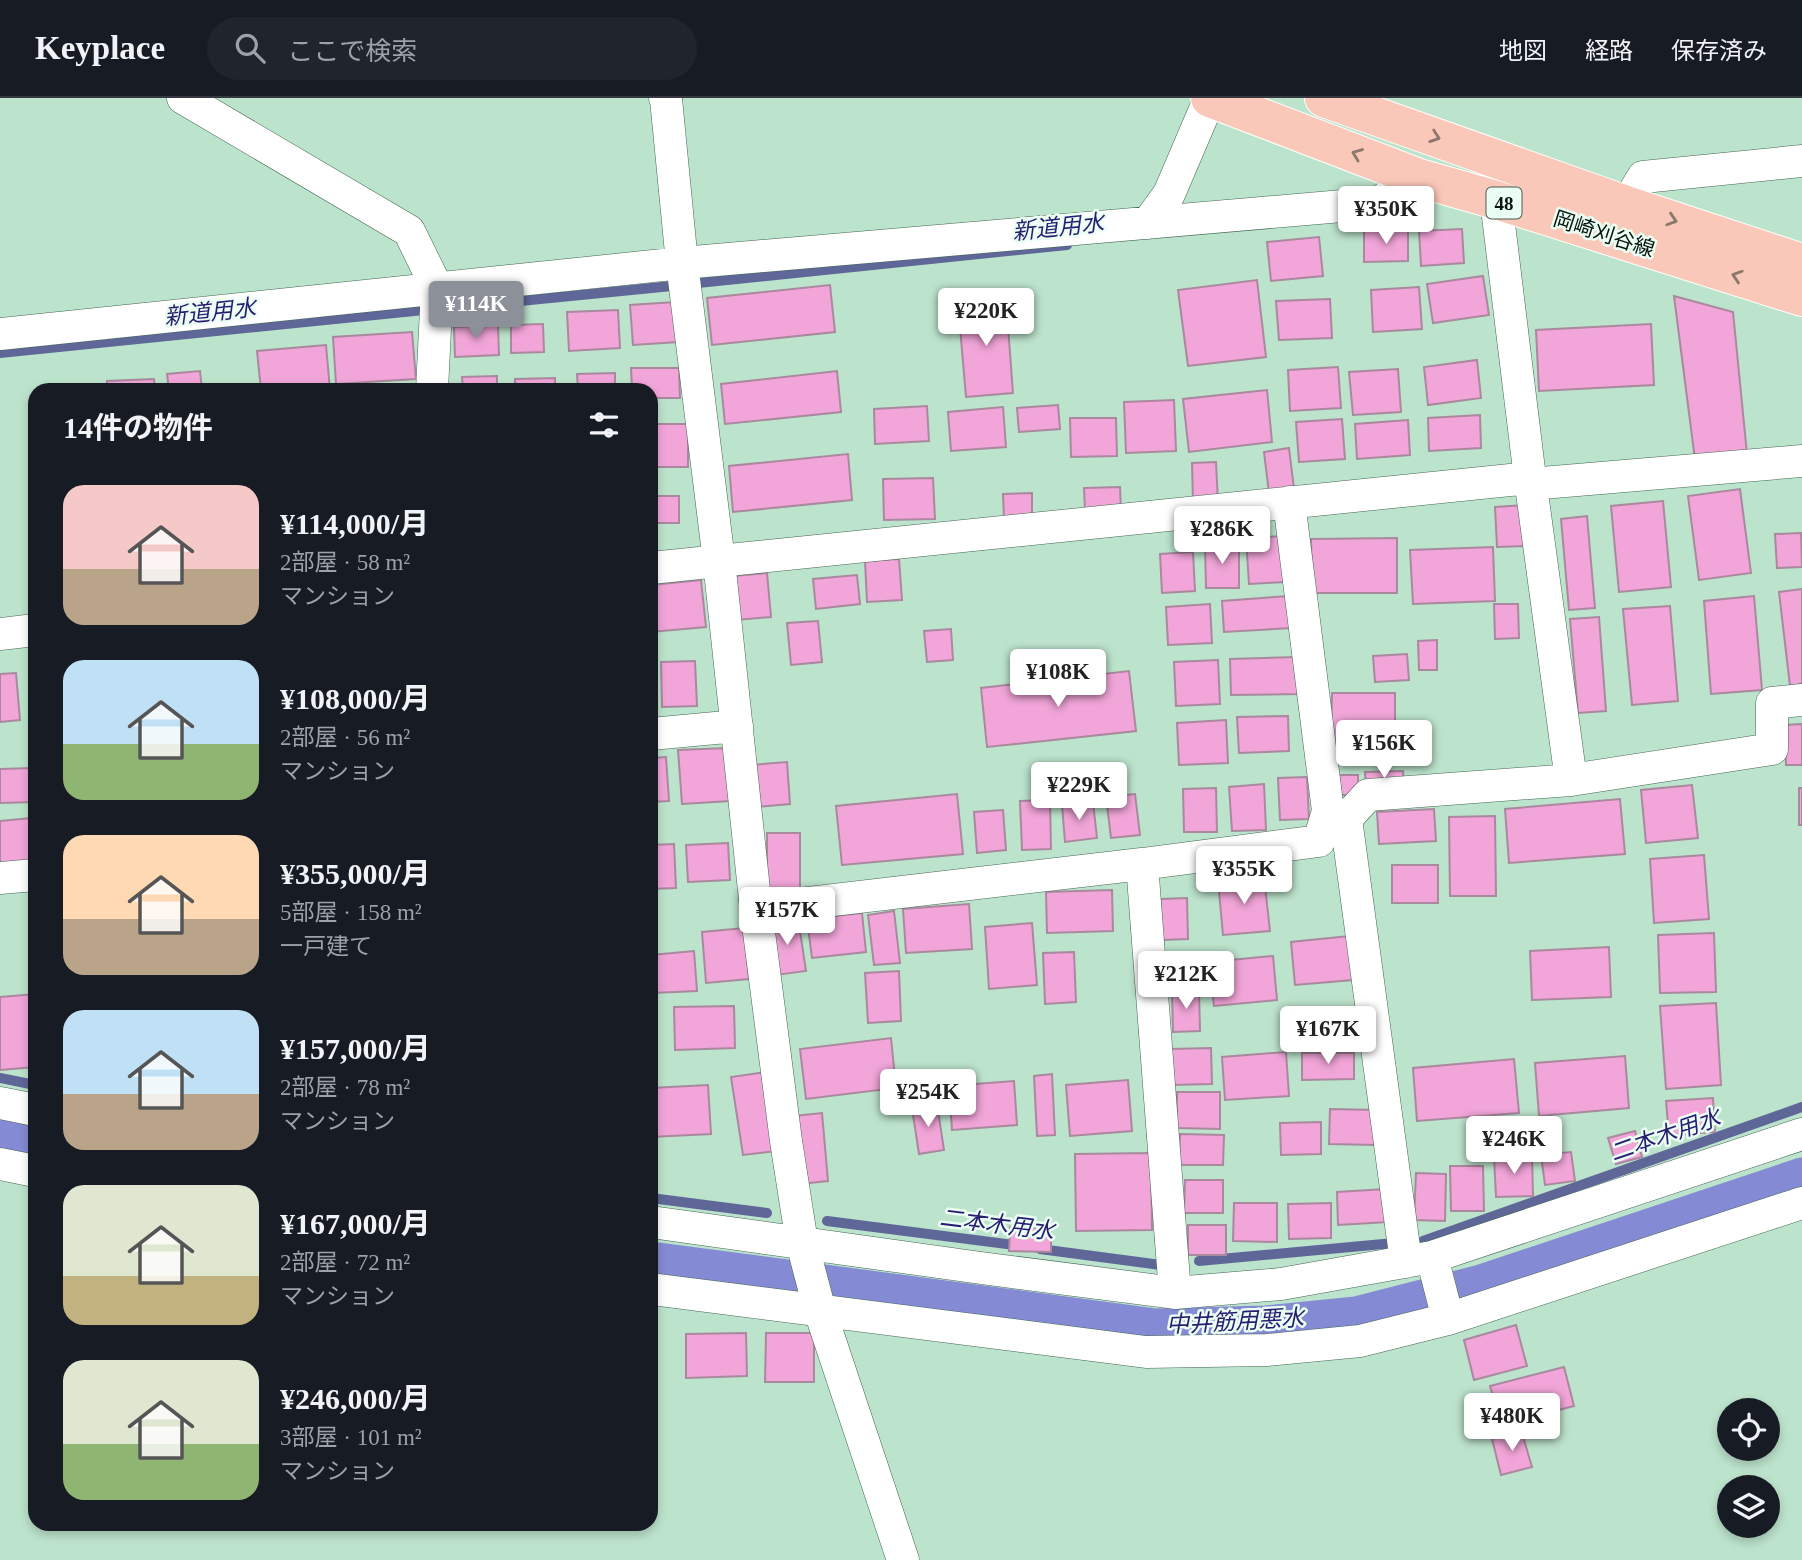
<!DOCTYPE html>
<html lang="ja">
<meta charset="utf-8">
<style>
:root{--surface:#171b24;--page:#20242c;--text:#f1f3f6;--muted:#9ea1a6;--line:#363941;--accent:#8c9099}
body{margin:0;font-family:"Times New Roman","Noto Sans JP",serif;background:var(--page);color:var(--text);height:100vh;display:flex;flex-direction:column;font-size:26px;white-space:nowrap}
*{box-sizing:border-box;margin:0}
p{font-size:23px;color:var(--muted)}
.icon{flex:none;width:38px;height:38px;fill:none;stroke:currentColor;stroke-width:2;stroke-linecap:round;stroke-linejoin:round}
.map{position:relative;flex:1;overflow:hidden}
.drawer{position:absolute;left:28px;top:285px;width:630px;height:1148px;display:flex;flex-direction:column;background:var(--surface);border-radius:21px;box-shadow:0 4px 10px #0003}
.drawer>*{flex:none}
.tools{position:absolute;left:1717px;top:1300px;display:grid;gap:14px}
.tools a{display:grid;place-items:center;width:63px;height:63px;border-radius:50%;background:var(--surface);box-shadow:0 4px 10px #0003;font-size:35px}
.price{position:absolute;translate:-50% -60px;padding:0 16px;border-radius:7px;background:#fff;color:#222;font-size:23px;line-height:46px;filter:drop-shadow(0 2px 4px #0008)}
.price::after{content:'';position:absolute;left:50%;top:42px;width:21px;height:16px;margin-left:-10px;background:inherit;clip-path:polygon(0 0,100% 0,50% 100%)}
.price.current{background:var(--accent);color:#fff}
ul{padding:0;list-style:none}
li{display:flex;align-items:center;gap:21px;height:175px;padding:0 35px}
li span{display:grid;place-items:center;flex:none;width:196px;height:140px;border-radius:21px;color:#555}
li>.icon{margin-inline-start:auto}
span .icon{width:84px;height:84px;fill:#fffc;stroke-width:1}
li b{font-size:30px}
h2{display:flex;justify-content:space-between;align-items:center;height:84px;padding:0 35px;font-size:30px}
header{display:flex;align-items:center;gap:42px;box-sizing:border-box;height:98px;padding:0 35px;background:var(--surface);border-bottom:2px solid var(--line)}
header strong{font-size:33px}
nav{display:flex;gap:38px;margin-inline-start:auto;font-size:24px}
.search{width:490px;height:63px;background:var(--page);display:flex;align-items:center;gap:18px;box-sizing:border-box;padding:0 24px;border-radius:38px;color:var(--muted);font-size:26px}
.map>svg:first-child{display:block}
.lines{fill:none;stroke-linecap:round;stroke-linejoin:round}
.stream{stroke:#5f6799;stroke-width:10}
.canal{stroke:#858ad4;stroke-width:33}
.building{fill:#f1a5d8;stroke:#aa889e;stroke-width:2}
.minor-casing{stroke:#446653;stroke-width:33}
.primary-casing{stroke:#fff;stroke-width:40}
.minor{stroke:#fff;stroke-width:32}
.primary{stroke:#fac8b8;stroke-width:38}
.oneway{stroke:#8d776c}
.labels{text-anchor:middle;stroke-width:5;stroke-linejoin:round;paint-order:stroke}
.shield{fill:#ebfef3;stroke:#4b5b53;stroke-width:2}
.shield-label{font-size:19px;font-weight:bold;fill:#07150e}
.street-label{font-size:21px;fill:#07150e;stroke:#ebfef3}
.water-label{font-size:23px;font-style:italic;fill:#271c72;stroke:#ebfef3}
</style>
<header>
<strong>Keyplace</strong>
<div class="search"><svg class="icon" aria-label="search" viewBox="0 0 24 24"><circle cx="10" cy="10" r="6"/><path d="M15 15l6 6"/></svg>ここで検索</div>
<nav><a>地図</a><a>経路</a><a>保存済み</a></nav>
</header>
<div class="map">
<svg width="1802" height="1462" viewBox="0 0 1802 1462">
<rect width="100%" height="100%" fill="#bce3cc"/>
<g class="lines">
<path class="stream" d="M 1378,116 L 1423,112
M 698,185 L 1067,147
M 449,210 L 672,188
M 0,255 L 424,212
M 0,980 L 35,987
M 651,1100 L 767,1115
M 827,1123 L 1022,1148
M 1423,1143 L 1802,1009
M 1040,1151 L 1161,1167
M 1199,1163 L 1394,1145"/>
<path class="canal" d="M 0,1036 L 35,1043
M 651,1160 L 1156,1227 L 1266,1224 L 1356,1215 L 1481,1183 L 1802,1076"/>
</g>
<path class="building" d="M 1462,131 L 1464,165 L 1421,168 L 1419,133 Z
M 1408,132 L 1408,163 L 1364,164 L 1364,133 Z
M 1319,139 L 1323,178 L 1271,183 L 1267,144 Z
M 1483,178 L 1489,217 L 1433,225 L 1427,186 Z
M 1257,182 L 1266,259 L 1188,268 L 1178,192 Z
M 830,187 L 835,234 L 712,247 L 707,200 Z
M 1419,189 L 1422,231 L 1373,234 L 1371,192 Z
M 1674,198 L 1733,214 L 1747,356 L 1695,362 Z
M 1330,201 L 1332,240 L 1279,242 L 1276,203 Z
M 1006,202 L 1013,295 L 966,299 L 958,206 Z
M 675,204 L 678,244 L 633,247 L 630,207 Z
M 618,212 L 620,250 L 569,253 L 567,214 Z
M 543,226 L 544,254 L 511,255 L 511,227 Z
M 1651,226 L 1654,287 L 1539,293 L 1536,232 Z
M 498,227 L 499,257 L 455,259 L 454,229 Z
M 412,234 L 416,281 L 336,286 L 333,239 Z
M 326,247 L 330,292 L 261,292 L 257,253 Z
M 1477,262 L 1481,300 L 1428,307 L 1424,269 Z
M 1338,269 L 1341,310 L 1290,313 L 1288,272 Z
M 631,270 L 679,270 L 680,300 L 651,300 L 651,292 L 632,292 Z
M 1398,271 L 1401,314 L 1353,317 L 1349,274 Z
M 200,273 L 202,292 L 169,292 L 167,276 Z
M 837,273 L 841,314 L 725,326 L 721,286 Z
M 615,275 L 615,292 L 578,292 L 577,276 Z
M 497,278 L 497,292 L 463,292 L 462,279 Z
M 555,280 L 555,292 L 515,292 L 515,281 Z
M 154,281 L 155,292 L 107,292 L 107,283 Z
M 1267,292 L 1272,344 L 1189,354 L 1183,301 Z
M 1174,302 L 1176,353 L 1126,355 L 1124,304 Z
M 1058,307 L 1060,331 L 1019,334 L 1017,310 Z
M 927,308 L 929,343 L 875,346 L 874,311 Z
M 1003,309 L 1006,349 L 951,353 L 948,314 Z
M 1480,317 L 1481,350 L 1429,353 L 1428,320 Z
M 1070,320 L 1116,320 L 1117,358 L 1071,359 Z
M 1342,321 L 1345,361 L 1299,364 L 1296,324 Z
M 1408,322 L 1410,357 L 1357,361 L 1355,326 Z
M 651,326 L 688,326 L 688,369 L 651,369 Z
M 1289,350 L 1294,391 L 1269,395 L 1264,354 Z
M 848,356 L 852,402 L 733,414 L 729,368 Z
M 1216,364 L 1218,405 L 1193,405 L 1192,365 Z
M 933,380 L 935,421 L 884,422 L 883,381 Z
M 1120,389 L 1121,413 L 1085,414 L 1084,390 Z
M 1740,391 L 1751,475 L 1699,482 L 1688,398 Z
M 1032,395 L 1032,422 L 1004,422 L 1003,396 Z
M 651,398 L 679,398 L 679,425 L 651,425 Z
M 1663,403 L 1671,489 L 1619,494 L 1611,408 Z
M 1525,407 L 1527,448 L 1497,449 L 1495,409 Z
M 1587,418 L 1595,510 L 1569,512 L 1561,421 Z
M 1801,435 L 1802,469 L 1777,470 L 1775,436 Z
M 1284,438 L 1286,484 L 1249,486 L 1246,440 Z
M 1397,440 L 1397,495 L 1312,495 L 1311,441 Z
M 1205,447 L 1239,447 L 1239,490 L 1206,490 Z
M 1493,449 L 1495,503 L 1413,506 L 1410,452 Z
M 1193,454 L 1195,493 L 1162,495 L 1160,456 Z
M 899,461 L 902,502 L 867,504 L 865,463 Z
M 767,475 L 771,519 L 737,522 L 734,478 Z
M 857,477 L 860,506 L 816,511 L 813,481 Z
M 701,482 L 706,529 L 651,534 L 651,487 Z
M 1802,491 L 1802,586 L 1790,588 L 1779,494 Z
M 1288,498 L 1291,530 L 1224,534 L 1222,503 Z
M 1754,498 L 1762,592 L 1711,596 L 1704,503 Z
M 1210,506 L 1212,545 L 1168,547 L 1166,509 Z
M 1494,506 L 1518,506 L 1519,540 L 1495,541 Z
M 1670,508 L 1678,603 L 1632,607 L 1623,511 Z
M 1599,519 L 1606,613 L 1578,615 L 1570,521 Z
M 818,523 L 822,564 L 791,567 L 787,525 Z
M 951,531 L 953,562 L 927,564 L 924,533 Z
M 1437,542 L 1437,572 L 1419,572 L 1418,543 Z
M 1407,556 L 1409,582 L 1375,584 L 1373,558 Z
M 1298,559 L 1299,596 L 1231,597 L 1230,561 Z
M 1218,562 L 1220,606 L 1176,608 L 1174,564 Z
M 695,563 L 697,608 L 662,609 L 661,564 Z
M 1129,573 L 1136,633 L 987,649 L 981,590 Z
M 16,575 L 20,622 L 0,624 L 0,576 Z
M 1332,595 L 1395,595 L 1395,650 L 1331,650 Z
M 1288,618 L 1289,653 L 1239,655 L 1237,619 Z
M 1226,622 L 1228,665 L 1179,667 L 1177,625 Z
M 1802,626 L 1802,667 L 1786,667 L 1785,627 Z
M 727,650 L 730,703 L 682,706 L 678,652 Z
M 666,659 L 669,703 L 651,704 L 651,660 Z
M 787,664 L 790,706 L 755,709 L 751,667 Z
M 33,670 L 34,704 L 0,705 L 0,671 Z
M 1403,673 L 1404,689 L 1366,691 L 1365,674 Z
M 1332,677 L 1358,677 L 1358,697 L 1332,697 Z
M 1307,679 L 1309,721 L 1280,722 L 1278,680 Z
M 1264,686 L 1266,732 L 1232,733 L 1229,689 Z
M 1692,687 L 1698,740 L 1646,745 L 1641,692 Z
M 1216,690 L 1217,734 L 1184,734 L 1183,691 Z
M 1799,690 L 1802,690 L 1802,727 L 1799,727 Z
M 957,696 L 963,756 L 842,767 L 836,708 Z
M 1135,696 L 1140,737 L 1111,740 L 1106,699 Z
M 1620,701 L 1625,756 L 1509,765 L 1505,711 Z
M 1050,702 L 1051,751 L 1022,752 L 1020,703 Z
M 1093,704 L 1097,740 L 1065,744 L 1062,707 Z
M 1434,711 L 1436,743 L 1379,746 L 1377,714 Z
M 1003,712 L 1006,752 L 977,755 L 974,714 Z
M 1495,718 L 1496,798 L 1450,798 L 1449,719 Z
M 31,720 L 35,764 L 0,767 L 0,723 Z
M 767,735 L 800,735 L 800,791 L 767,791 Z
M 728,745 L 730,782 L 688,784 L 686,747 Z
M 674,746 L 676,790 L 651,791 L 651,747 Z
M 1704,757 L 1709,821 L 1654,825 L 1650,761 Z
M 1392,767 L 1438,767 L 1438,805 L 1392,805 Z
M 1264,779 L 1270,833 L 1223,837 L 1218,783 Z
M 1112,792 L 1113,833 L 1047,835 L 1046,794 Z
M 1187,800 L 1188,841 L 1162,842 L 1160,801 Z
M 969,806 L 972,851 L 906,855 L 903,811 Z
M 894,813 L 900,865 L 874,867 L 868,817 Z
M 862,815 L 866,854 L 812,860 L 807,821 Z
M 798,820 L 806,873 L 776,877 L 769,824 Z
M 1032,825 L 1037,887 L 989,891 L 985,829 Z
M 744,830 L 749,881 L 706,885 L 702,834 Z
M 1714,835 L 1716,894 L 1660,895 L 1658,837 Z
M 1349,838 L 1353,882 L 1295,887 L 1291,844 Z
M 1609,849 L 1611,899 L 1532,902 L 1530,853 Z
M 694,853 L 697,893 L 653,895 L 651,857 Z
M 1074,854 L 1076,904 L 1045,906 L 1043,855 Z
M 1273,858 L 1277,902 L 1214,908 L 1209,864 Z
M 899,873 L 901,923 L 868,925 L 865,875 Z
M 1199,893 L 1200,933 L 1173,934 L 1172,894 Z
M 35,896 L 35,969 L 0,972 L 0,899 Z
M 1716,905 L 1721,987 L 1666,991 L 1660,908 Z
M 734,908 L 735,950 L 675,952 L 674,909 Z
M 1303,914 L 1350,914 L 1350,946 L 1303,946 Z
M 891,940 L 896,990 L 806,1001 L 800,951 Z
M 1211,950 L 1212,986 L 1171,987 L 1170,951 Z
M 1286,954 L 1289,998 L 1225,1002 L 1222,959 Z
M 1302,955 L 1354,955 L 1354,981 L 1302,982 Z
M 1625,958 L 1629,1010 L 1539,1018 L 1535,965 Z
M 1514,961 L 1519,1015 L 1417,1023 L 1413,970 Z
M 765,974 L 777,1053 L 743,1057 L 731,979 Z
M 1052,976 L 1055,1037 L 1037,1038 L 1034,978 Z
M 1128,982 L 1132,1033 L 1070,1038 L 1066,987 Z
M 1014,983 L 1017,1027 L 952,1032 L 949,988 Z
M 708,987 L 711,1036 L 651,1039 L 651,990 Z
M 1177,994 L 1220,994 L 1220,1031 L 1177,1030 Z
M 1713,1000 L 1715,1034 L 1669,1037 L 1666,1003 Z
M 937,1006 L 944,1052 L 919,1056 L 912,1010 Z
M 1330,1011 L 1376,1012 L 1375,1047 L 1329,1046 Z
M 822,1015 L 828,1083 L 800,1086 L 794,1018 Z
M 1321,1024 L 1321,1056 L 1281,1057 L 1280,1025 Z
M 1635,1033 L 1642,1059 L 1616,1066 L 1608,1040 Z
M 1180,1036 L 1224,1037 L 1223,1067 L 1179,1067 Z
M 1571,1054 L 1575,1083 L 1545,1087 L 1541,1057 Z
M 1151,1055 L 1152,1132 L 1076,1133 L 1075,1056 Z
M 1532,1057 L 1533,1098 L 1496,1099 L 1494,1059 Z
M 1450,1068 L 1483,1068 L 1484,1113 L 1451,1113 Z
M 1416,1075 L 1446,1076 L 1445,1123 L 1414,1122 Z
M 1185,1082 L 1223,1082 L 1223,1115 L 1184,1115 Z
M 1386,1091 L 1388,1124 L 1338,1127 L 1337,1094 Z
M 1234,1105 L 1277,1105 L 1277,1144 L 1233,1143 Z
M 1331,1105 L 1331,1140 L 1289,1141 L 1288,1106 Z
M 1188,1127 L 1226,1127 L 1226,1157 L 1188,1157 Z
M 1010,1129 L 1051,1130 L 1051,1154 L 1009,1153 Z
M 1516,1227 L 1527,1268 L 1474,1282 L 1464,1242 Z
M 746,1235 L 747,1278 L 686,1280 L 686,1236 Z
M 766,1235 L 814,1235 L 814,1284 L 765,1284 Z
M 1564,1269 L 1574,1308 L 1501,1327 L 1490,1288 Z
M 1521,1332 L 1532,1369 L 1501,1377 L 1492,1341 Z"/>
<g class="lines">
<g class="minor-casing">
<path id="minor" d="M 183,0 L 409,133 L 437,190 L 432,292
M 665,0 L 666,1 L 682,165 L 719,463 L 756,811 L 786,1043 L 802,1145 L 820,1213 L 903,1462
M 1496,102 L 1530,380 L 1571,682
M 1626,107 L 1643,79 L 1802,63
M 1148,125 L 1169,96 L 1210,0
M 0,236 L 682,165 L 1377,105 L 1419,80
M 651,470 L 1530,380 L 1542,385 L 1802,363
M 0,536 L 35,532
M 651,636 L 737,628
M 1328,713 L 1346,721 L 1368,697 L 1571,682 L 1772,651 L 1772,605 L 1802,602
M 1346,721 L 1406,1164
M 1142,766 L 1319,743 L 1328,713 L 1289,404
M 0,780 L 35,777
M 756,811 L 1142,766 L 1175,1195
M 0,1005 L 35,1012
M 0,1066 L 35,1073
M 651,1124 L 981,1170 L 1175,1195 L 1281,1186 L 1432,1159 L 1802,1036
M 1432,1159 L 1448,1221
M 651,1191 L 1146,1254 L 1267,1252 L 1360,1243 L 1448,1221 L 1802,1105"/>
</g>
<g class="primary-casing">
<path id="primary" d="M 1210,0 L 1419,80 L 1496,102 L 1802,199
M 1324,0 L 1626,107 L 1802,165"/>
</g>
<use href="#minor" class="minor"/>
<use href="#primary" class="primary"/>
</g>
<defs><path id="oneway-chevron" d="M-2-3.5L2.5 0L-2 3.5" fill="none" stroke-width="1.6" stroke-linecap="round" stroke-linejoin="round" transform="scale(1.75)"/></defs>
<g class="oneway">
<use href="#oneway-chevron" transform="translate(1435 39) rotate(19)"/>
<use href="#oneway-chevron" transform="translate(1357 56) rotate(-159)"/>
<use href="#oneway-chevron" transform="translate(1672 122) rotate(18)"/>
<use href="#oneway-chevron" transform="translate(1737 178) rotate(-162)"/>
</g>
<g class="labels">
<rect class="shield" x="1486.5" y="89.5" width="35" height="31" rx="5"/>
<g class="shield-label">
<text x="1504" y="112">48</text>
</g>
<g class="street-label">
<text transform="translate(1604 136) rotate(18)" y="7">岡崎刈谷線</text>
</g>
<g class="water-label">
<text transform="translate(1058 129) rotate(-6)" y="8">新道用水</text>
<text transform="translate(210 214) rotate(-6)" y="8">新道用水</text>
<text transform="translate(1665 1037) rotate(-19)" y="8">二本木用水</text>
<text transform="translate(997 1126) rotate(7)" y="8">二本木用水</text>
<text transform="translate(1235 1223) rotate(-3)" y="8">中井筋用悪水</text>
</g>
</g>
</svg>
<div class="tools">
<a><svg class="icon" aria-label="locate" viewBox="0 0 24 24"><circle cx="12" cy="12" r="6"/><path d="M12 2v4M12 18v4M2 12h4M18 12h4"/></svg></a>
<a><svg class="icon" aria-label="layers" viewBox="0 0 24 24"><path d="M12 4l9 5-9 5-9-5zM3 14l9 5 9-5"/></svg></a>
</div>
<b class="price" style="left:1386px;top:148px">¥350K</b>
<b class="price current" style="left:476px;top:243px">¥114K</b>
<b class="price" style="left:986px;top:250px">¥220K</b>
<b class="price" style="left:1222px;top:468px">¥286K</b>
<b class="price" style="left:1058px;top:611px">¥108K</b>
<b class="price" style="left:1384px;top:682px">¥156K</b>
<b class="price" style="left:1079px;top:724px">¥229K</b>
<b class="price" style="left:1244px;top:808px">¥355K</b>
<b class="price" style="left:787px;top:849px">¥157K</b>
<b class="price" style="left:1186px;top:913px">¥212K</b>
<b class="price" style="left:1328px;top:968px">¥167K</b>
<b class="price" style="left:928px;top:1031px">¥254K</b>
<b class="price" style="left:1514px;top:1078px">¥246K</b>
<b class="price" style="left:1512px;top:1355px">¥480K</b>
<section class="drawer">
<h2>14件の物件<svg class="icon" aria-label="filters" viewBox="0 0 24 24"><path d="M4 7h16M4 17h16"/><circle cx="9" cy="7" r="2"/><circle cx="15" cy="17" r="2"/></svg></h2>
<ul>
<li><span style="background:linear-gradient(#f6c9c9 60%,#b9a48a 0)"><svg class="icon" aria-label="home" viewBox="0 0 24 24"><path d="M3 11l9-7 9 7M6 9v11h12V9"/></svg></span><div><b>¥114,000/月</b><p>2部屋 · 58 m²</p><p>マンション</p></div></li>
<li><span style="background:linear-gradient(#bfe0f5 60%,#8fb573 0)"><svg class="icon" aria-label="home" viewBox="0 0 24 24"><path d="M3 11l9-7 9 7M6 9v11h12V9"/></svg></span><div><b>¥108,000/月</b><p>2部屋 · 56 m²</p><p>マンション</p></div></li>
<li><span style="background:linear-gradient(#ffd9b3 60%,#b9a48a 0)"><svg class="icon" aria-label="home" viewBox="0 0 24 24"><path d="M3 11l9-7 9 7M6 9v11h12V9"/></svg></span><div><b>¥355,000/月</b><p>5部屋 · 158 m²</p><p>一戸建て</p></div></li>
<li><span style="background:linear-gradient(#bfe0f5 60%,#b9a48a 0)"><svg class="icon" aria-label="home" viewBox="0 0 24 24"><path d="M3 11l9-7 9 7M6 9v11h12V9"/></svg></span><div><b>¥157,000/月</b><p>2部屋 · 78 m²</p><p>マンション</p></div></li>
<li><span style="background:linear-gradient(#dfe7d0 65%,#c2b280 0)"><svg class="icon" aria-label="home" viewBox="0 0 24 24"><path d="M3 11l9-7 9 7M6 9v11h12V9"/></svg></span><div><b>¥167,000/月</b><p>2部屋 · 72 m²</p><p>マンション</p></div></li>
<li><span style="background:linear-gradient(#dfe7d0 60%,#8fb573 0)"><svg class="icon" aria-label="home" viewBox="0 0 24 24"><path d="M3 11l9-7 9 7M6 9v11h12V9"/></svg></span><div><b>¥246,000/月</b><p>3部屋 · 101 m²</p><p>マンション</p></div></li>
</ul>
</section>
</div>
